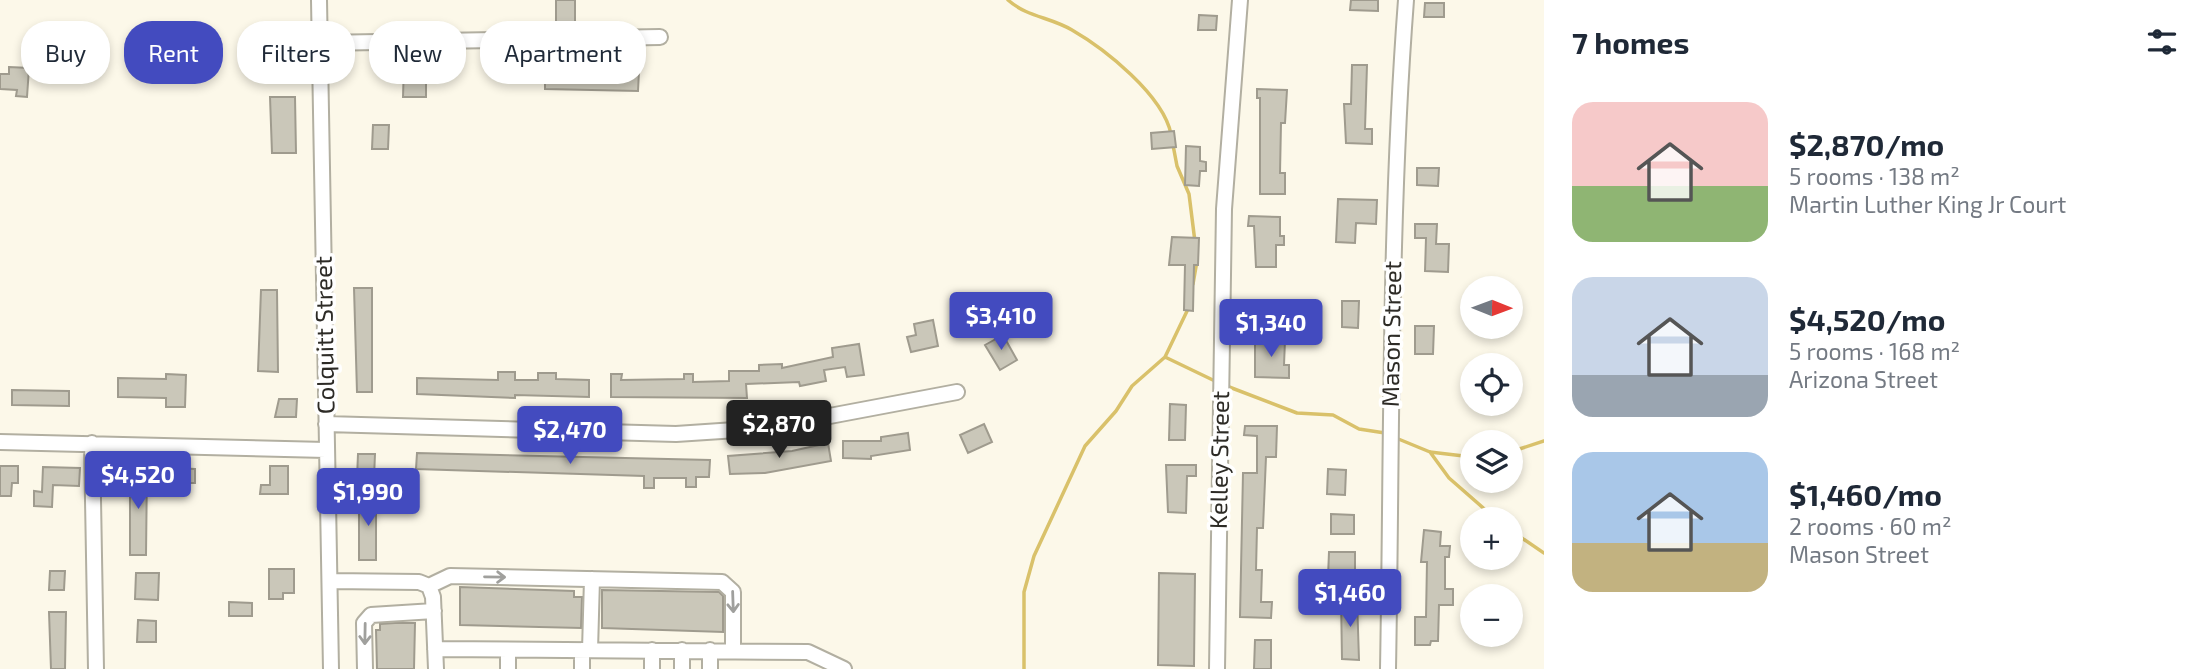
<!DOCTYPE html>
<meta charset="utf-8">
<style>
:root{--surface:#fff;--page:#f6f6f7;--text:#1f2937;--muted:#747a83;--accent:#434bbf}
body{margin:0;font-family:"Exo 2",sans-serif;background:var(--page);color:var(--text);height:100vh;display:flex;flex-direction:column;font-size:26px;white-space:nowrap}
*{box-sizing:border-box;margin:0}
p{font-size:23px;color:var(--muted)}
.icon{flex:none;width:38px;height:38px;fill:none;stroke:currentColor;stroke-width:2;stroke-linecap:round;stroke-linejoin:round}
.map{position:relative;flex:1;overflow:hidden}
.panel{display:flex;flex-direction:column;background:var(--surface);width:665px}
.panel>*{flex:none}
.top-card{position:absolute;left:21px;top:21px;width:665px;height:63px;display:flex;gap:14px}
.needle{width:46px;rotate:91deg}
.buttons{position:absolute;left:1460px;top:276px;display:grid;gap:14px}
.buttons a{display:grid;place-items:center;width:63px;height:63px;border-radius:50%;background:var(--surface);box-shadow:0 4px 10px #0003;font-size:35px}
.price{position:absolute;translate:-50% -60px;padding:0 16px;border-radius:7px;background:var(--accent);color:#fff;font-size:23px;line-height:46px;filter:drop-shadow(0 2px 4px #0008)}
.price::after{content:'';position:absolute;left:50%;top:42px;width:21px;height:16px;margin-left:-10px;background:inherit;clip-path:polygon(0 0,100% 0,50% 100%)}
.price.selected{background:#222;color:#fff}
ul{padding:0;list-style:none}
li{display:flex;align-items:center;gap:21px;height:175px;padding:0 28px}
li span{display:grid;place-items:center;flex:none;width:196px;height:140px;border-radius:21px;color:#555}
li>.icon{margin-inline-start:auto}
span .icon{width:84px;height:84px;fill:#fffc;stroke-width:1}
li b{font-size:30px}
h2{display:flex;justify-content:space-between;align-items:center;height:84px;padding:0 28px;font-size:30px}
.pill{padding:0 24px;border-radius:28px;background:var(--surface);box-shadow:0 4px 10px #0003;font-size:24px;line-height:63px}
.pill.selected{background:var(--accent);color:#fff}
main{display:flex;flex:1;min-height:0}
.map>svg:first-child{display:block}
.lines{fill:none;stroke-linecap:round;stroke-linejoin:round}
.stream{stroke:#d9c16a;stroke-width:3.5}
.building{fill:#cac7b9;stroke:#9f9b8e;stroke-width:2}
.minor-casing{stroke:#b2afa1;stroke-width:18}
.minor{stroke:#fff;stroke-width:14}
.oneway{stroke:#a0a09d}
.labels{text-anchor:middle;stroke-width:7;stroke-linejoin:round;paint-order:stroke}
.street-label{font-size:24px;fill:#2d2b26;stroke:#fff}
</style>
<main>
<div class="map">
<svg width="1544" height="669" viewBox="0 0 1544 669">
<rect width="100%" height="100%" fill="#fcf8e9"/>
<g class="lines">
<path class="stream" d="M 1008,0 C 1027,17 1050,17 1072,30 C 1105,49 1163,95 1171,134
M 1173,145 L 1177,166 L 1189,194 L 1195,242
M 1193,284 L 1197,261
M 1165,357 L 1217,382
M 1224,385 L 1297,413 L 1333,415 L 1359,429 L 1385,433
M 1396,438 L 1430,452 L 1472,457
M 1430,452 L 1449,478 L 1497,520
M 1510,452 L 1544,441
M 1510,530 L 1544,553
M 1024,669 L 1024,592 L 1034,556 L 1085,446 L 1116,411 L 1132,386 L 1165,357 L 1188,309"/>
</g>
<path class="building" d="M 556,0 L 575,0 L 575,22 L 556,22 Z
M 1351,0 L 1378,0 L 1378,11 L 1350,10 Z
M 1425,3 L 1444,3 L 1444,17 L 1424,17 Z
M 1199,15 L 1217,16 L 1216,30 L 1198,30 Z
M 404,63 L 443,64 L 442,76 L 426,76 L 426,97 L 403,97 Z
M 1352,65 L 1367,65 L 1365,129 L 1372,129 L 1372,144 L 1346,143 L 1344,104 L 1351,104 Z
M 9,67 L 29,68 L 27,97 L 16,96 L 17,90 L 0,89 L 0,74 L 9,74 Z
M 575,70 L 639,71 L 638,91 L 545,89 L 545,72 Z
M 1257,89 L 1287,90 L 1285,123 L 1281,123 L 1280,173 L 1285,173 L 1285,194 L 1260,194 L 1260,98 L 1257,98 Z
M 270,97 L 295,97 L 296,153 L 272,153 Z
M 373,125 L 389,125 L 388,149 L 372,149 Z
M 1174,131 L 1176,147 L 1152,149 L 1151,133 Z
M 1186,146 L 1200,147 L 1200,161 L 1206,162 L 1206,171 L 1200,171 L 1199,186 L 1185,185 Z
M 1417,168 L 1439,168 L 1438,186 L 1417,185 Z
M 1338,199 L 1377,200 L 1376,224 L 1356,223 L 1355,243 L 1336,242 Z
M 1249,216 L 1280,217 L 1280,236 L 1284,236 L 1284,245 L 1276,245 L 1276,267 L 1256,267 L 1254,226 L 1248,226 Z
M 1415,224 L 1437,224 L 1436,244 L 1449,244 L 1448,272 L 1425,271 L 1426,238 L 1415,238 Z
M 1172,237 L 1199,238 L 1198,265 L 1194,265 L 1193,311 L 1184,310 L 1185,265 L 1169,265 Z
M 354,288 L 372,288 L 372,392 L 357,392 Z
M 261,290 L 277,290 L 278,372 L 258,371 Z
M 1342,301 L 1359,301 L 1358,328 L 1342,327 Z
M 933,320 L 938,346 L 911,352 L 907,337 L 916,335 L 914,324 Z
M 1415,326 L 1434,326 L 1433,354 L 1415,354 Z
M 1003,335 L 1017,360 L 1000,370 L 985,345 Z
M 1255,340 L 1285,340 L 1284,365 L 1289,365 L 1289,378 L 1255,377 Z
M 859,344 L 864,375 L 847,377 L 845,367 L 824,370 L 826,381 L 800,386 L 799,382 L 746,384 L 747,398 L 611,397 L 611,374 L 622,374 L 621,380 L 684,379 L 684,374 L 693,374 L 693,382 L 729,381 L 729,371 L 759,371 L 759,365 L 782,364 L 782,368 L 833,357 L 832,348 Z
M 498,372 L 515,372 L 515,380 L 538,380 L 538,373 L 556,373 L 556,379 L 589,380 L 589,397 L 515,395 L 515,398 L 417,394 L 417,378 L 498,380 Z
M 166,374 L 186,375 L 185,407 L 166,407 L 166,398 L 118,397 L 118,378 L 166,379 Z
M 12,390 L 69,391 L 69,406 L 12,405 Z
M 279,399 L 297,399 L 296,417 L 275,417 Z
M 1170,404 L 1186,405 L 1185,440 L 1169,440 Z
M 984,424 L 992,442 L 968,453 L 960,435 Z
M 1245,426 L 1277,426 L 1276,457 L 1266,457 L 1263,528 L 1257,528 L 1256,570 L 1262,570 L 1261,602 L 1272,602 L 1271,618 L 1240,617 L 1243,473 L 1257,473 L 1257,436 L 1244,435 Z
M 908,433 L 910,450 L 871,456 L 871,459 L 843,458 L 843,441 L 881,441 L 881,437 Z
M 828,443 L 831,461 L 765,473 L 730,474 L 728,456 L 792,451 Z
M 417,453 L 710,460 L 709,477 L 696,477 L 696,487 L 686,487 L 686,478 L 654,478 L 654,488 L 644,488 L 644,476 L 416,469 Z
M 358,454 L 375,454 L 374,478 L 357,478 Z
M 1166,465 L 1196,465 L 1196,476 L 1187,476 L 1186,513 L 1168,512 Z
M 0,466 L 18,466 L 18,483 L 12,483 L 11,496 L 0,496 Z
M 270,466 L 288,466 L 288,494 L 260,494 L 261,485 L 270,485 Z
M 43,467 L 80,468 L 79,486 L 53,485 L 52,507 L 34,506 L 34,491 L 42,492 Z
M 130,468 L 147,468 L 146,555 L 130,555 Z
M 173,468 L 195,469 L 195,483 L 172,483 Z
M 1328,469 L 1346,470 L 1345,495 L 1327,494 Z
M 359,496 L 376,496 L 376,560 L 359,560 Z
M 1331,514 L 1354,515 L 1354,534 L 1331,534 Z
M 1424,530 L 1441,532 L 1440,546 L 1450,546 L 1449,557 L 1445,557 L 1445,589 L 1453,589 L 1453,605 L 1439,605 L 1438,641 L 1431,641 L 1430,645 L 1415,645 L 1415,617 L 1426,617 L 1427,562 L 1421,562 Z
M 1329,552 L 1355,552 L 1355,577 L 1328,577 Z
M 269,569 L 294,569 L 294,593 L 283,593 L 283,599 L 269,599 Z
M 50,571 L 65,571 L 64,590 L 49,590 Z
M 136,573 L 159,573 L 158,600 L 135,599 Z
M 1159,573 L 1195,574 L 1194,666 L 1158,665 Z
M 460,587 L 574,591 L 574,597 L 582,597 L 581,628 L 460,625 Z
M 602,590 L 719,592 L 723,596 L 723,632 L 602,628 Z
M 1341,598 L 1357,598 L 1359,660 L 1342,659 Z
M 229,602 L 252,603 L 252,616 L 229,616 Z
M 49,612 L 66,612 L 65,669 L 51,669 Z
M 138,620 L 156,621 L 156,642 L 137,642 Z
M 395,623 L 415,623 L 414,669 L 377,669 L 376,630 L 380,630 L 380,624 Z
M 1255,640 L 1271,640 L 1271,669 L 1254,669 Z"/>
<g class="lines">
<g class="minor-casing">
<path id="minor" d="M 319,0 L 331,669
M 320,43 L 660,37
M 326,424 L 676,434 L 766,428 L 957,392
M 0,442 L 326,450
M 92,443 L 96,669
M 330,581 L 419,582 L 429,586 L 433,597 L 436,669
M 429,586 L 450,576 L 722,582 L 733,592 L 733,650
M 435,649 L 808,652 L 844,669
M 508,650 L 508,669
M 582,650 L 582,669
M 590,650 L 592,579
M 652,650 L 652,669
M 710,650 L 710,669
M 365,669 L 364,623 L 371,615 L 434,611
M 682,669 L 682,650
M 1217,669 L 1224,209 L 1240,0
M 1388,669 C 1392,446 1389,223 1406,0"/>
</g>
<use href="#minor" class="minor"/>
</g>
<defs><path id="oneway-shaft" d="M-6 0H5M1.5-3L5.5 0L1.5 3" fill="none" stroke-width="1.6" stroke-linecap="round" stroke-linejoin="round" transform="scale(1.75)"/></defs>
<g class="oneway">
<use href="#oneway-shaft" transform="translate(495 577) rotate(1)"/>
<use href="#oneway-shaft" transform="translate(733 602) rotate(88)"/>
<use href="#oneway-shaft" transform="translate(365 634) rotate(91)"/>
</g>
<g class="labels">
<g class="street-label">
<text transform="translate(1392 334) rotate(-89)" y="8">Mason Street</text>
<text transform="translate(325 335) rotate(-91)" y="8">Colquitt Street</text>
<text transform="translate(1220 460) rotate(-89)" y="8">Kelley Street</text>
</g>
</g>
</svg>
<div class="buttons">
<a><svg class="needle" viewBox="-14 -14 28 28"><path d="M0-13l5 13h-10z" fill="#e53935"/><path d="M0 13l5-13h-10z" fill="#747a83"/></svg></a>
<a><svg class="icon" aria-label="locate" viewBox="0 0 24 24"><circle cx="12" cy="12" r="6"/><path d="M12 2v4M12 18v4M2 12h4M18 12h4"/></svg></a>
<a><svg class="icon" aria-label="layers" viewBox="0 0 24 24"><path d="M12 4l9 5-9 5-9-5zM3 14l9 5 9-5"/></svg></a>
<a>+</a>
<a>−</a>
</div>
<b class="price" style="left:1001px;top:352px">$3,410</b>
<b class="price" style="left:1271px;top:359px">$1,340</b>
<b class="price selected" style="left:779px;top:460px">$2,870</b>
<b class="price" style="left:570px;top:466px">$2,470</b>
<b class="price" style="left:138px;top:511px">$4,520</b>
<b class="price" style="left:368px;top:528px">$1,990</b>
<b class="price" style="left:1350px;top:629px">$1,460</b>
<div class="top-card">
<a class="pill">Buy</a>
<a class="pill selected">Rent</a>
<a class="pill">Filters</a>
<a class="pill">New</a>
<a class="pill">Apartment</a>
</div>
</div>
<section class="panel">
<h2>7 homes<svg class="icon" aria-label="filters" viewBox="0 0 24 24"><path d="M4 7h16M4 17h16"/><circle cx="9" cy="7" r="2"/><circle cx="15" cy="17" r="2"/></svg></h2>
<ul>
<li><span style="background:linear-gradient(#f6c9c9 60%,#8fb573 0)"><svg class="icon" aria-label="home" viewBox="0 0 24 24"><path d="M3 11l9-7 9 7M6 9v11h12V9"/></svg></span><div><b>$2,870/mo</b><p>5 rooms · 138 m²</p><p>Martin Luther King Jr Court</p></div></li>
<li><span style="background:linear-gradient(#c9d6e8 70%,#9aa5b1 0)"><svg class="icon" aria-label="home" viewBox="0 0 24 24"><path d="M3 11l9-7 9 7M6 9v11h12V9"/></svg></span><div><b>$4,520/mo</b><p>5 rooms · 168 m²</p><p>Arizona Street</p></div></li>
<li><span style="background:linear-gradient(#a9c7e8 65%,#c2b280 0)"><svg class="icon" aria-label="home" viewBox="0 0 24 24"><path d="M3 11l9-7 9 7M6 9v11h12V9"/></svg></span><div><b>$1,460/mo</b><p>2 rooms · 60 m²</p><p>Mason Street</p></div></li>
</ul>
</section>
</main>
